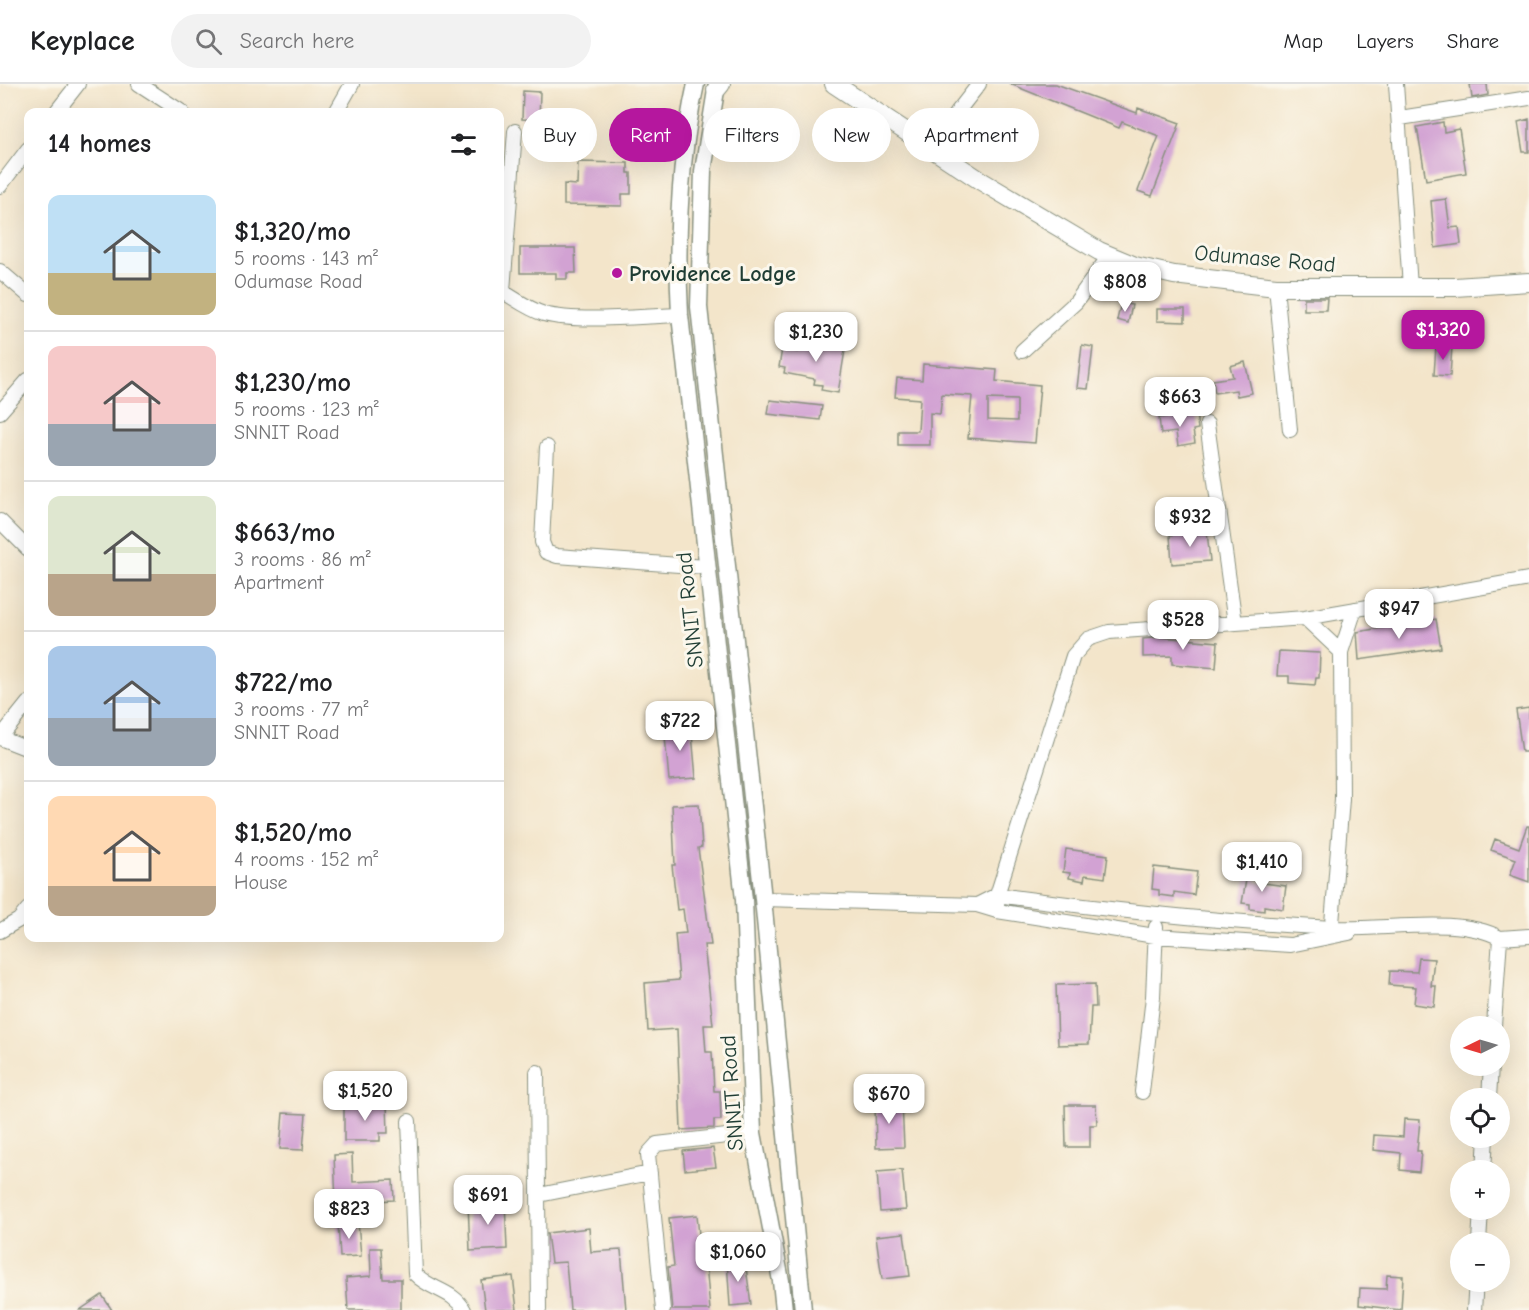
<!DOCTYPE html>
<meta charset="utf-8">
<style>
:root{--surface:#fff;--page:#f2f2f2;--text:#202124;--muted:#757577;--line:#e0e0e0;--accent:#b5179e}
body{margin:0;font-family:"Comic Neue",sans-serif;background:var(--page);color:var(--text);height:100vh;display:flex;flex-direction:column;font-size:22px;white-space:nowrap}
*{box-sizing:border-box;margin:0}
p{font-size:20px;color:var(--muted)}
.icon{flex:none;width:33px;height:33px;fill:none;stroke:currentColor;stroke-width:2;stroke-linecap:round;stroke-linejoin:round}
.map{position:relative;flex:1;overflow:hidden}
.sheet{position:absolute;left:24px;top:24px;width:480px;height:834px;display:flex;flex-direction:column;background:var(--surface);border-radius:12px;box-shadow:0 6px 24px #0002}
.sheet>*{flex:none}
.guide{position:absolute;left:522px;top:24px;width:570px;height:54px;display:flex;gap:12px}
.needle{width:39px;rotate:265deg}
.fabs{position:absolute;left:1450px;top:932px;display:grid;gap:12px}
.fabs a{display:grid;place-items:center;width:60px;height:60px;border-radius:50%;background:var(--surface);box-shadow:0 6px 24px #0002;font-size:30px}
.price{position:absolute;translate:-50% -51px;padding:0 14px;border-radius:12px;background:#fff;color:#222;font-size:20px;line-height:39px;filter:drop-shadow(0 2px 3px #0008)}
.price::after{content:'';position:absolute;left:50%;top:36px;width:18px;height:14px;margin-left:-9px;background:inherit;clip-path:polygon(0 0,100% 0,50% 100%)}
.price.current{background:var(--accent);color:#fff}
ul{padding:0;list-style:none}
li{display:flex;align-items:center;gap:18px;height:150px;padding:0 24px}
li+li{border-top:2px solid var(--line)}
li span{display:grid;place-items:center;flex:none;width:168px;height:120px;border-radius:12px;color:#555}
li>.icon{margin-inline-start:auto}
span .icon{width:72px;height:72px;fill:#fffc;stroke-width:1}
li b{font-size:26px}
h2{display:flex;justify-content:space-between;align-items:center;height:72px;padding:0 24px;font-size:26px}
.pill{padding:0 21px;border-radius:27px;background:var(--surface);box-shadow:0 6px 24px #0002;font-size:21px;line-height:54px}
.pill.current{background:var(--accent);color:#fff}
header{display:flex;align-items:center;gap:36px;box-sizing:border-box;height:84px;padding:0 30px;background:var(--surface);border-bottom:2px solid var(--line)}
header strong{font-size:28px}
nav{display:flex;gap:33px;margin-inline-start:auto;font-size:21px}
.search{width:420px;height:54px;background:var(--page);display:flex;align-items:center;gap:15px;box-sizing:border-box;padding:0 21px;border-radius:33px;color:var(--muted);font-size:22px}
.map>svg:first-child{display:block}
.building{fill:#d2a2d3;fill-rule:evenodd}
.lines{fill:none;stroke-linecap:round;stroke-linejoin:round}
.minor-casing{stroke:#89917f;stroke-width:16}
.tertiary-casing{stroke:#89917f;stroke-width:19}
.secondary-casing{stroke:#89917f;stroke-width:20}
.minor{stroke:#fff;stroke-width:14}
.tertiary{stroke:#fff;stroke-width:16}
.secondary{stroke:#fff;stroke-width:18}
.poi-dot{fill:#b5179e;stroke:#fbf7ec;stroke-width:2}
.labels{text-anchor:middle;stroke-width:6;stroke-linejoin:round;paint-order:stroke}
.street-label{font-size:22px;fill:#1f3d34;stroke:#fbf7ec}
.poi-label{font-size:22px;font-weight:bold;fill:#1f3d34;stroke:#fbf7ec;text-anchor:start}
</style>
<header>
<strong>Keyplace</strong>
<div class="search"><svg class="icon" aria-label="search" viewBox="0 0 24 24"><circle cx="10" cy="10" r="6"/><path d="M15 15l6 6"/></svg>Search here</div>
<nav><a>Map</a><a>Layers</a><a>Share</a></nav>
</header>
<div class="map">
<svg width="1529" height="1226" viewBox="0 0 1529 1226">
<rect width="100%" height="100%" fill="#fbf7ec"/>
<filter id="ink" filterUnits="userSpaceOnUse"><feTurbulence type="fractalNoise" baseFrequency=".0167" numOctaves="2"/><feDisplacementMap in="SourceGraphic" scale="12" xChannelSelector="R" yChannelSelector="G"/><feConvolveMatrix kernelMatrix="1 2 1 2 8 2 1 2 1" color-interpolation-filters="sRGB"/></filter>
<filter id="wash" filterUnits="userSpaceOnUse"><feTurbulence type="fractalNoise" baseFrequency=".008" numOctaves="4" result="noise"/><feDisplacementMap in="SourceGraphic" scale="24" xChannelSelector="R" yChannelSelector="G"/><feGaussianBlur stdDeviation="1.35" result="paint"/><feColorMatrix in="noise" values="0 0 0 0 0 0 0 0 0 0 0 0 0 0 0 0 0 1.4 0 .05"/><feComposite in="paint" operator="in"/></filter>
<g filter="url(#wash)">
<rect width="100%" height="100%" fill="#f3e5ca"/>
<g id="blocks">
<path class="building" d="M 1010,0 L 1056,0 L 1137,29 L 1138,24 L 1180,39 L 1152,112 L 1138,107 L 1159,52 L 1122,38 L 1119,44 Z
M 1470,0 L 1487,0 L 1488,11 L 1472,14 Z
M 523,7 L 540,8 L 539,36 L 522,35 Z
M 1529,35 L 1529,68 L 1523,68 L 1518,38 Z
M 1443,38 L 1444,48 L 1459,45 L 1466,89 L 1426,96 L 1417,43 Z
M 578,78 L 628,79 L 628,89 L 631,89 L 631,110 L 622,110 L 622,122 L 564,121 L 564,100 L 577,101 Z
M 1446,115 L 1450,144 L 1459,143 L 1461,160 L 1435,164 L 1431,117 Z
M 520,164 L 575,164 L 576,189 L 567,189 L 567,195 L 556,195 L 556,189 L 520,189 Z
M 1304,214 L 1327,214 L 1326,226 L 1304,226 Z
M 1121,219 L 1132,221 L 1128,239 L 1117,236 Z
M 1157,225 L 1185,225 L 1185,238 L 1157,237 Z
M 819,255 L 846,260 L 838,309 L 821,306 L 822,301 L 814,300 L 815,295 L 784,289 L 785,284 L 779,283 L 782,265 L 798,268 L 800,256 L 818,259 Z
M 1082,261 L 1093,263 L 1088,305 L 1077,304 Z
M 1436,262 L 1452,263 L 1450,292 L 1434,291 Z
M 1245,278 L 1252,309 L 1237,312 L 1236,306 L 1215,309 L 1213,296 L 1233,293 L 1230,282 Z
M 923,280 L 997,286 L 996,297 L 1040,301 L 1035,359 L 968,354 L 972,312 L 942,310 L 940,330 L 930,329 L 930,361 L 898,361 L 898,347 L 918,347 L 920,315 L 895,313 L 897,294 L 922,296 ZM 988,315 L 1017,316 L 1017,337 L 988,336 Z
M 770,316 L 822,322 L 820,336 L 768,330 Z
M 1196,329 L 1198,345 L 1193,346 L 1195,359 L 1178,362 L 1176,348 L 1161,350 L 1159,334 Z
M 1207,447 L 1210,477 L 1172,480 L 1170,451 Z
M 1436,535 L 1441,564 L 1359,576 L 1357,548 Z
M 1160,553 L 1218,558 L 1216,584 L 1172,580 L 1172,572 L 1143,573 L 1143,555 Z
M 1279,567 L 1320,569 L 1319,594 L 1316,594 L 1315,601 L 1289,599 L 1289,592 L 1277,592 Z
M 1529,624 L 1529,668 L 1522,668 L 1516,626 Z
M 691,639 L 696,694 L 669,696 L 664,641 Z
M 699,720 L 702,763 L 698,764 L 711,861 L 704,861 L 713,941 L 704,941 L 706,968 L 712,968 L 714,1007 L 720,1007 L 721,1036 L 714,1036 L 714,1044 L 681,1046 L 677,945 L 648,947 L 645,899 L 679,896 L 675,850 L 686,849 L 683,825 L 677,826 L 672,781 L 675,781 L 672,721 Z
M 1527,742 L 1529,742 L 1529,798 L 1510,791 L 1516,775 L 1491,766 L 1495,755 L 1519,764 Z
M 1066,765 L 1108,771 L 1105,794 L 1085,791 L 1084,797 L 1069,794 L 1070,789 L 1063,788 Z
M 1154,783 L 1197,788 L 1194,811 L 1174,808 L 1174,813 L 1159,811 L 1159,806 L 1152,805 Z
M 1248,784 L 1258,785 L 1256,798 L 1286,802 L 1283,825 L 1264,822 L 1264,827 L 1250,825 L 1250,820 L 1242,819 Z
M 1419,874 L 1434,875 L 1431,902 L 1436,902 L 1434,923 L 1414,920 L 1416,903 L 1389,901 L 1390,887 L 1417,888 Z
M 1095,900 L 1096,923 L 1091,923 L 1089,960 L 1058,961 L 1056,901 Z
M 902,1018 L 904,1063 L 876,1064 L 875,1019 Z
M 387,1020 L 388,1049 L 380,1049 L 380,1057 L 344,1057 L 344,1021 Z
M 1065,1021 L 1096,1021 L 1097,1041 L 1090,1041 L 1090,1063 L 1066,1063 Z
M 283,1029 L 306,1030 L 303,1066 L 280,1065 Z
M 1404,1035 L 1420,1036 L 1417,1067 L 1421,1067 L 1419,1088 L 1400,1086 L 1401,1069 L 1373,1066 L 1374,1051 L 1403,1053 Z
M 713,1064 L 716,1083 L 685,1086 L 683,1067 Z
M 352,1070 L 353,1098 L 393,1096 L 394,1116 L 336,1119 L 334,1071 Z
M 902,1086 L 906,1126 L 880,1128 L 877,1088 Z
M 505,1117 L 507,1165 L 470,1167 L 468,1119 Z
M 697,1131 L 702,1180 L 706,1179 L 710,1226 L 672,1226 L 668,1183 L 674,1182 L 669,1134 Z
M 358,1138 L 361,1172 L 340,1173 L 338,1139 Z
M 589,1144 L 591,1168 L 621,1166 L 626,1226 L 570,1226 L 566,1178 L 551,1179 L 547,1149 Z
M 904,1149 L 910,1192 L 882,1195 L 876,1152 Z
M 370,1164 L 381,1164 L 383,1195 L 401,1195 L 401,1226 L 348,1226 L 346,1194 L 371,1192 Z
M 745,1176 L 751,1220 L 730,1222 L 727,1177 Z
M 1387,1191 L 1403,1192 L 1401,1226 L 1359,1221 L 1360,1204 L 1386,1205 Z
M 513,1192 L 517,1226 L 485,1226 L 481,1196 Z
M 102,1211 L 112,1226 L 80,1226 Z"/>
</g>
</g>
<g filter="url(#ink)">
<use href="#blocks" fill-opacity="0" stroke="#89917f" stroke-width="1.5"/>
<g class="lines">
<g class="minor-casing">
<path id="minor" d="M 139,0 L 182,28
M 1396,0 L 1410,203
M 56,28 L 78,0
M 336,28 L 352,0
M 1400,34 L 1529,14
M 930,63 L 979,0
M 0,102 L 28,65
M 0,187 L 28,211
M 1276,203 L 1290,346
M 500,206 C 514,214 528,225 544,230 C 577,239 643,232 680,231
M 503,207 L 515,47
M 1022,267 L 1076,218 L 1109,172
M 0,328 L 28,296
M 1207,340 L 1235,539
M 547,363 L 542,458 L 546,468 L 557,472 L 706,483
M 0,437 L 28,465
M 1305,534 L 1341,568
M 0,654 L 28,619
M 0,654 L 28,665
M 763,815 L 977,821 L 997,827 L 1155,852 L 1290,861 L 1349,849
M 977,821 L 997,811 C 1109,826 1220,838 1333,844 C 1382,847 1459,831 1500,854 L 1494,942
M 997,827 L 997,811 L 1073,572 L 1088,555 L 1109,548 L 1305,534 L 1529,495
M 0,847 L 19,836 L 28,825
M 1331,852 L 1342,715 L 1341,568 L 1355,525
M 1500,854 L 1529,852
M 537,988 L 539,1226
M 1142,1008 L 1153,913 L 1156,843
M 1489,1014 L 1491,981
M 409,1037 L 415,1190 C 430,1206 453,1206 464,1226
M 1484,1086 L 1486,1053
M 539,1111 L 650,1089
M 1479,1158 L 1481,1125
M 663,1226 L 648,1070 L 657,1060 L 753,1049
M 1474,1226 L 1476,1197"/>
</g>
<g class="tertiary-casing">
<path id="tertiary" d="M 696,0 C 679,76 676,154 680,231 L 744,816 L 753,1049 L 781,1197 L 784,1226
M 717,0 L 703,87 L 699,223 L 763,815 L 803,1226"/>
</g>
<g class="secondary-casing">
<path id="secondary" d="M 834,0 L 981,97 L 1099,167 L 1135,182 L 1174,191 L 1276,203 L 1455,203 L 1529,198
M 716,6 L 721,0"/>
</g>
<use href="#minor" class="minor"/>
<use href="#tertiary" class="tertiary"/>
<use href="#secondary" class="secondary"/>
</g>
</g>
<circle class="poi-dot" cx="617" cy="189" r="6"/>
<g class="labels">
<g class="street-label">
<text transform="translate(1265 174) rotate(5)" y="8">Odumase Road</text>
<text transform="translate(689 526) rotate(-96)" y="8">SNNIT Road</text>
<text transform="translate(731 1009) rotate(-94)" y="8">SNNIT Road</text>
</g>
<g class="poi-label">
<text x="629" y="197">Providence Lodge</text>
</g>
</g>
</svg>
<div class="fabs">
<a><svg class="needle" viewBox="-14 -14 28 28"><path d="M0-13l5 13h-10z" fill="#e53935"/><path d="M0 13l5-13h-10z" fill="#757577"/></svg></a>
<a><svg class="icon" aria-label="locate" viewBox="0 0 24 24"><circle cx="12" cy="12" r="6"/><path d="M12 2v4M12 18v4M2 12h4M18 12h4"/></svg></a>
<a>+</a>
<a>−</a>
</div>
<b class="price" style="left:1125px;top:229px">$808</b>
<b class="price current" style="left:1443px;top:277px">$1,320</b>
<b class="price" style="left:816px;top:279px">$1,230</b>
<b class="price" style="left:1180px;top:344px">$663</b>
<b class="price" style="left:1190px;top:464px">$932</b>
<b class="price" style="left:1399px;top:556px">$947</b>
<b class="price" style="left:1183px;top:567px">$528</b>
<b class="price" style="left:680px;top:668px">$722</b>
<b class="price" style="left:1262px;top:809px">$1,410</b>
<b class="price" style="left:365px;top:1038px">$1,520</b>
<b class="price" style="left:889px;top:1041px">$670</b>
<b class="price" style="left:488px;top:1142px">$691</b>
<b class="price" style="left:349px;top:1156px">$823</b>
<b class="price" style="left:738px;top:1199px">$1,060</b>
<div class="guide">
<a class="pill">Buy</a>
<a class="pill current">Rent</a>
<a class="pill">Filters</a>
<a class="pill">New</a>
<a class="pill">Apartment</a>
</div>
<section class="sheet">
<h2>14 homes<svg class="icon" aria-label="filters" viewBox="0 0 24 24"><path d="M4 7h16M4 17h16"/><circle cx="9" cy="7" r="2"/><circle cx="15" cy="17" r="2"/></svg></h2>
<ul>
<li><span style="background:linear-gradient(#bfe0f5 65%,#c2b280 0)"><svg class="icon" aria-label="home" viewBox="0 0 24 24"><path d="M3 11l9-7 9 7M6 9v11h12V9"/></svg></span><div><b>$1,320/mo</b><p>5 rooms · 143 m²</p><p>Odumase Road</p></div></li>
<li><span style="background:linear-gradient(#f6c9c9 65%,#9aa5b1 0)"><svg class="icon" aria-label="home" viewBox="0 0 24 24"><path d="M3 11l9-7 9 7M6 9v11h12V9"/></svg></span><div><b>$1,230/mo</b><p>5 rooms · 123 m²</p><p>SNNIT Road</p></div></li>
<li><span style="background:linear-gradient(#dfe7d0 65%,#b9a48a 0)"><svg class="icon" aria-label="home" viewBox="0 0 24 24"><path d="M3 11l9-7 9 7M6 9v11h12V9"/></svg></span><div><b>$663/mo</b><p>3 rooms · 86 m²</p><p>Apartment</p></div></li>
<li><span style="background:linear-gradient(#a9c7e8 60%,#9aa5b1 0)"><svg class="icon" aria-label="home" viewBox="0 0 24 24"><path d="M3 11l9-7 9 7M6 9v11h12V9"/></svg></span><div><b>$722/mo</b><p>3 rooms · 77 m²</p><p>SNNIT Road</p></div></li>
<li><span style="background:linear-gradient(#ffd9b3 75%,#b9a48a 0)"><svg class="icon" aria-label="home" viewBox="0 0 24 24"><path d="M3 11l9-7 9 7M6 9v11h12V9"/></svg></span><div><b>$1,520/mo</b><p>4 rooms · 152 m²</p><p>House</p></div></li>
</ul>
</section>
</div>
